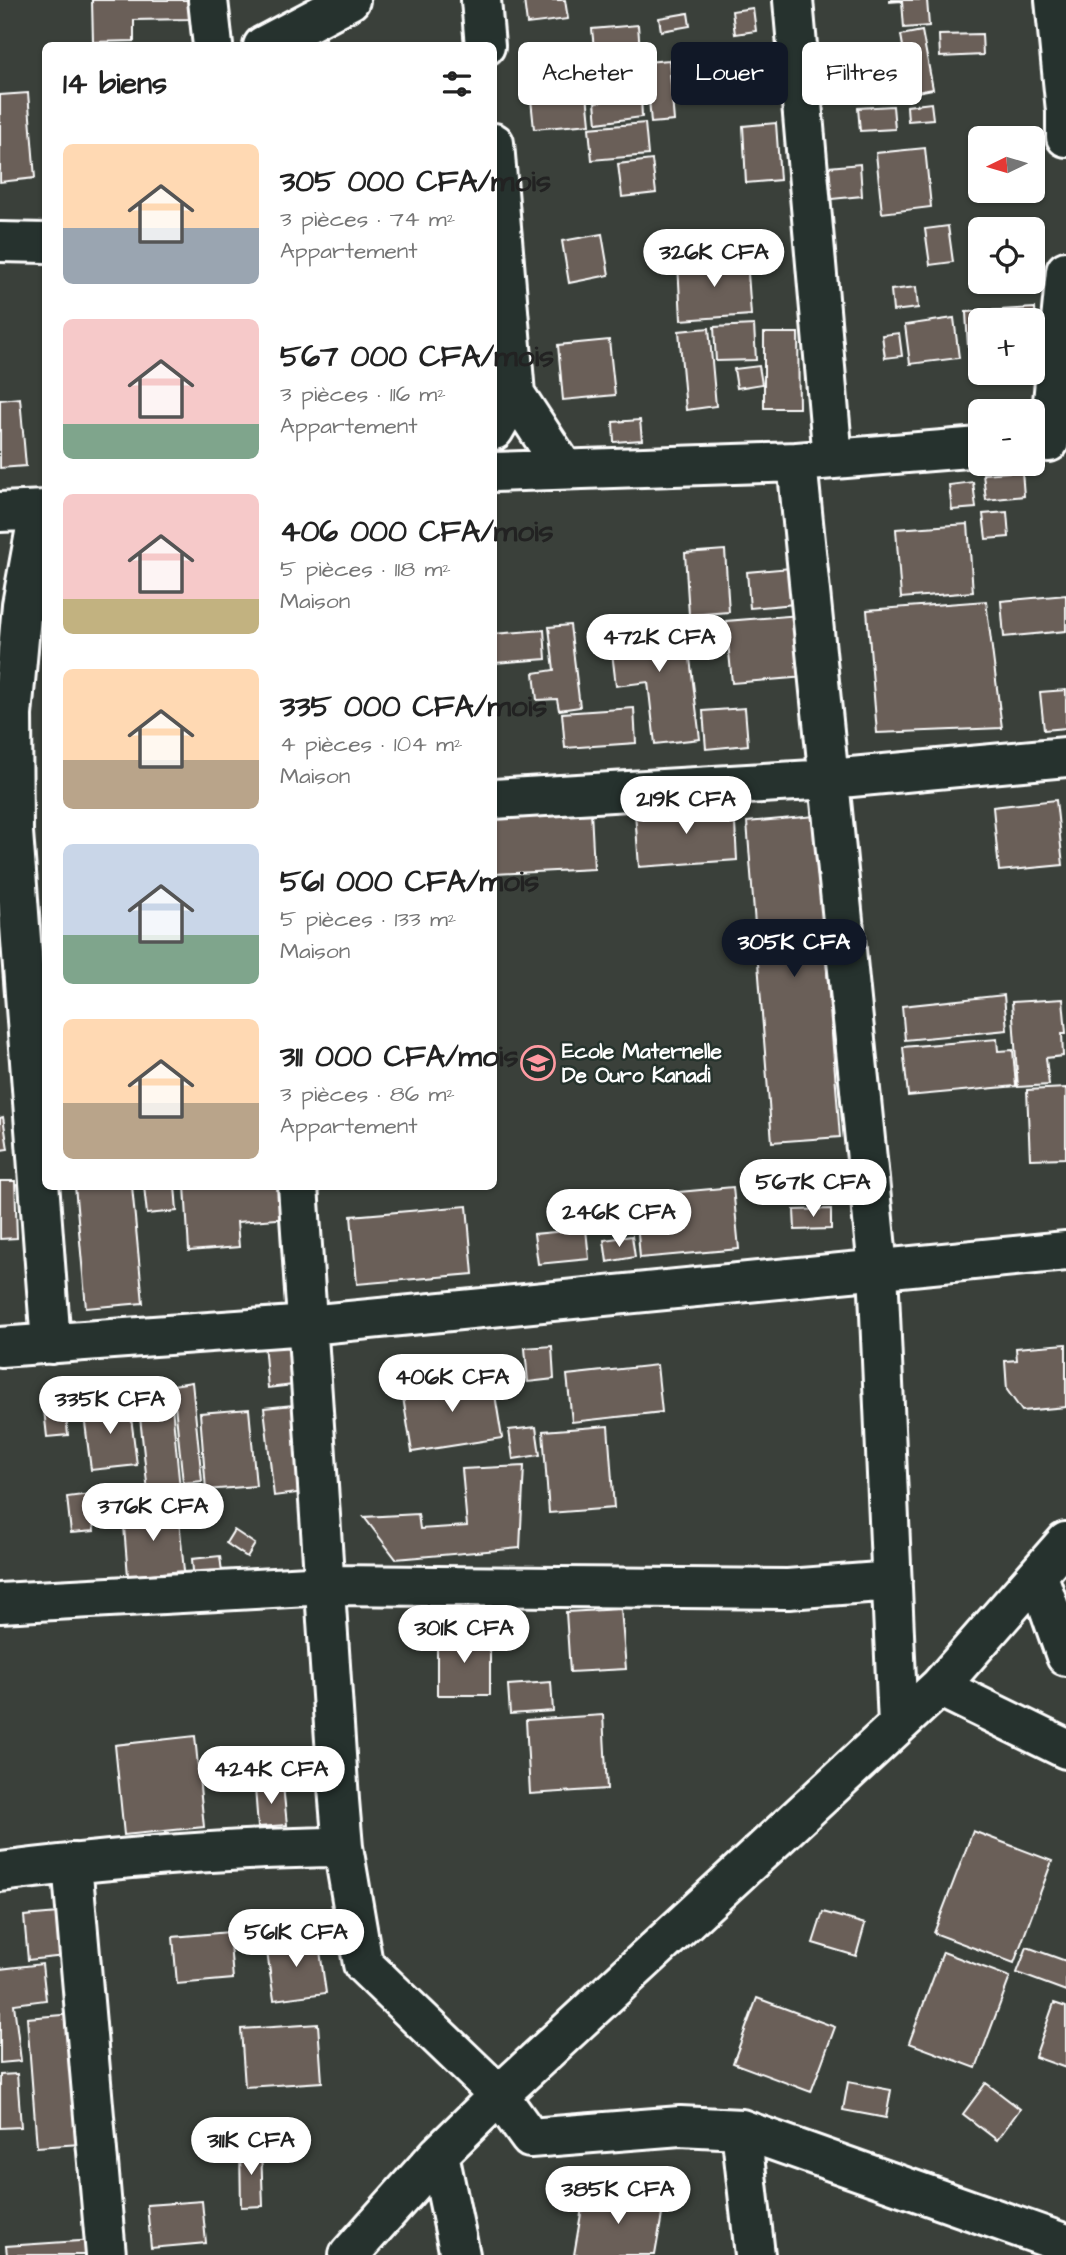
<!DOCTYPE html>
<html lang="fr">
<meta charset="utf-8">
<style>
:root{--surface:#fff;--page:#f2f2f2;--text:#222;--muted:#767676;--accent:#111827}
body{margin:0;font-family:"Architects Daughter",sans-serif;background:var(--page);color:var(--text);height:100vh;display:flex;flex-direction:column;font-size:26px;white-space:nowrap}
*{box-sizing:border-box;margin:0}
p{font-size:23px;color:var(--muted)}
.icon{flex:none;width:38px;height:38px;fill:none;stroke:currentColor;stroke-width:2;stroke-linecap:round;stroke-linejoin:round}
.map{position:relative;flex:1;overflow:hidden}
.details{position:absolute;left:42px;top:42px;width:455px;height:1148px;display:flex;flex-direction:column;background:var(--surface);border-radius:10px;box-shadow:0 2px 5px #0004}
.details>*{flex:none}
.hud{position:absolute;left:518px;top:42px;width:443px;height:63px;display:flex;gap:14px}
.needle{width:46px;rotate:265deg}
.fabs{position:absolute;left:968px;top:126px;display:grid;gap:14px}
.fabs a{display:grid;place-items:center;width:77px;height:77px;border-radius:10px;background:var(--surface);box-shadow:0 2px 5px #0004;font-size:35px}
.price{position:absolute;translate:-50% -60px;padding:0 16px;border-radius:24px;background:#fff;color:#222;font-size:23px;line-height:46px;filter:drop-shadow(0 2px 4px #0008)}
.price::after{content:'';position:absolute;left:50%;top:42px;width:21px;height:16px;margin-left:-10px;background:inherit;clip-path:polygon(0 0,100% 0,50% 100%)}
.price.current{background:var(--accent);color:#fff}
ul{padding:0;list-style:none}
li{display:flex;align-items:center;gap:21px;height:175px;padding:0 21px}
li span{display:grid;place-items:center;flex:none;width:196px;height:140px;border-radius:10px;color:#555}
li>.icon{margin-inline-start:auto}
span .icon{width:84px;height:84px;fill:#fffc;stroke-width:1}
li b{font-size:30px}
h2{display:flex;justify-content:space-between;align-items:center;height:84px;padding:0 21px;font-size:30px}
.chip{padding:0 24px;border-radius:10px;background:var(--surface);box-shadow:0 2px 5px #0004;font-size:24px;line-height:63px}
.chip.current{background:var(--accent);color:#fff}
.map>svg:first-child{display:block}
.building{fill:#6a5e58;stroke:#fff;stroke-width:2}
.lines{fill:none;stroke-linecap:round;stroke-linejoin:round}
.minor-casing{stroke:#fff;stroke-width:44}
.minor{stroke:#26332d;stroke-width:38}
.labels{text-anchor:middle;stroke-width:5;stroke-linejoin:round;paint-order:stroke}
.poi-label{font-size:21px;font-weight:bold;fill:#fff;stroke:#26332d;text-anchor:start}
</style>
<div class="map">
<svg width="1066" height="2255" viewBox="0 0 1066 2255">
<rect width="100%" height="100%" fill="#3a403a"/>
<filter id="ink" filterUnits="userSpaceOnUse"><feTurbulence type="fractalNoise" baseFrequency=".0143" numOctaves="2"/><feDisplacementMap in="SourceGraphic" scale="14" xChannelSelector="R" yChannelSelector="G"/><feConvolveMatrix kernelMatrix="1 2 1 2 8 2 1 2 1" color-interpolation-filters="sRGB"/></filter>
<g filter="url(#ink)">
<path class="building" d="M 92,0 L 189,0 L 189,19 L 134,20 L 134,41 L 93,42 Z
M 524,0 L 565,0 L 568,19 L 527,24 Z
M 889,0 L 927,0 L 929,26 L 904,28 L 902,1 L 889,2 Z
M 753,8 L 756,31 L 735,34 L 732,11 Z
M 688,13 L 690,26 L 661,31 L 659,18 Z
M 638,25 L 641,64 L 596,68 L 592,29 Z
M 922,31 L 933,89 L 911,93 L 901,35 Z
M 982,34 L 983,55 L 940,57 L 939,35 Z
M 326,38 L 327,46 L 286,46 L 286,39 Z
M 669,60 L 674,121 L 651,123 L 646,62 Z
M 586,84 L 590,124 L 534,129 L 530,89 Z
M 28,93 L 35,178 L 0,182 L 0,95 Z
M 641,97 L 642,117 L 597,123 L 595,102 Z
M 931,103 L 933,119 L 908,121 L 907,106 Z
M 893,106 L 895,129 L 860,131 L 858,108 Z
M 645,123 L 648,155 L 592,160 L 589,128 Z
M 776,123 L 780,180 L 746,183 L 743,126 Z
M 925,148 L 931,207 L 882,213 L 876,153 Z
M 652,160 L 656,193 L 622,197 L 618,164 Z
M 860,164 L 862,196 L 832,199 L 829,167 Z
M 948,226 L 953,262 L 930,265 L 925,229 Z
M 602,234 L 609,275 L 569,283 L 562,241 Z
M 747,259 L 751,315 L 681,320 L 678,263 Z
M 916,287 L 918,308 L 893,311 L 891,290 Z
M 1035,308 L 1038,358 L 1032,358 L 1032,320 L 980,320 L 980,347 L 968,347 L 966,312 Z
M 954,318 L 959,358 L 910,364 L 905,325 Z
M 754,325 L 756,360 L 716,361 L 714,327 Z
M 709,328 L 716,406 L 686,410 L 679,331 Z
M 764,333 L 798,333 L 799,408 L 764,408 Z
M 899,333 L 902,356 L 885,358 L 882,335 Z
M 609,340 L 615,395 L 563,400 L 558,345 Z
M 759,366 L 762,384 L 737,388 L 734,369 Z
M 20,398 L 26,466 L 0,468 L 0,400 Z
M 640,420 L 642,440 L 614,442 L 613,422 Z
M 1022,471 L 1024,496 L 986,500 L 983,474 Z
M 973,482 L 976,508 L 952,510 L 949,485 Z
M 1007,512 L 1009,537 L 986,539 L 983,514 Z
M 968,524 L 973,592 L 901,598 L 896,529 Z
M 725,550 L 729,612 L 689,615 L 685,553 Z
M 802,567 L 805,603 L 750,608 L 747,572 Z
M 1066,595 L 1066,631 L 1004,637 L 1001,601 Z
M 986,601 L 1002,728 L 877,733 L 867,610 Z
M 812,614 L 817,676 L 732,683 L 726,621 Z
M 685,618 L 700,739 L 655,744 L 648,682 L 616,686 L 609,627 Z
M 570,625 L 580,707 L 559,710 L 557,699 L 537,700 L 534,673 L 554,670 L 549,627 Z
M 544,630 L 546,659 L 494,663 L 494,634 Z
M 1066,690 L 1066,728 L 1044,730 L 1040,692 Z
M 634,708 L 636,743 L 565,748 L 562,713 Z
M 745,708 L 748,745 L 706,749 L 703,711 Z
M 1056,800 L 1063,865 L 999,871 L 993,807 Z
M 734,806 L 737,860 L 639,867 L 635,812 Z
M 591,811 L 594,869 L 495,874 L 494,817 Z
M 815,816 L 840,1137 L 772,1142 L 747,822 Z
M 1004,995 L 1007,1030 L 905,1040 L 902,1006 Z
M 1063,999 L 1066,1033 L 1062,1033 L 1063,1056 L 1046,1058 L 1049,1085 L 1018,1087 L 1012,1002 Z
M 997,1039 L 998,1051 L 1013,1050 L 1016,1086 L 908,1096 L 903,1047 Z
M 1066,1088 L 1066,1158 L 1030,1159 L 1027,1090 Z
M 3,1117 L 8,1149 L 0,1150 L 0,1118 Z
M 0,1181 L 15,1181 L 17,1238 L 0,1239 Z
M 75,1186 L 132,1186 L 143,1303 L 86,1308 Z
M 144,1186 L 175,1186 L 177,1211 L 147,1214 Z
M 185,1186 L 288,1186 L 290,1218 L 237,1222 L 239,1247 L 189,1251 Z
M 733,1187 L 739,1249 L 640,1258 L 635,1196 Z
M 467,1206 L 473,1274 L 357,1284 L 351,1216 Z
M 831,1209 L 831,1229 L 795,1230 L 794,1210 Z
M 586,1229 L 589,1259 L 538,1264 L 534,1234 Z
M 632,1236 L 635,1257 L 607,1262 L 604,1240 Z
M 289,1341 L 293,1385 L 268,1388 L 264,1343 Z
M 1066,1344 L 1066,1407 L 1022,1411 L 1007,1390 L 1005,1361 L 1017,1360 L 1016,1348 Z
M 552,1346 L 554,1379 L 528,1382 L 525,1348 Z
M 657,1365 L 662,1412 L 572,1422 L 567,1375 Z
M 492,1376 L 502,1438 L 412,1452 L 402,1391 Z
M 192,1382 L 202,1481 L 183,1483 L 173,1385 Z
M 170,1385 L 180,1489 L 148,1492 L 137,1389 Z
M 64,1399 L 68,1435 L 47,1437 L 43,1400 Z
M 129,1401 L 137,1465 L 91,1470 L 83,1407 Z
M 303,1404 L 313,1491 L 274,1496 L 264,1408 Z
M 249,1409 L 256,1486 L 206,1490 L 200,1413 Z
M 608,1426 L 614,1508 L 549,1513 L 543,1431 Z
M 536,1427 L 540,1455 L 513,1459 L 509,1430 Z
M 524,1466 L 520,1548 L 396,1559 L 364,1517 L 418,1514 L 420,1529 L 467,1526 L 462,1469 Z
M 90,1494 L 94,1531 L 71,1533 L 67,1497 Z
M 178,1509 L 184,1571 L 128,1576 L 123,1514 Z
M 234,1530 L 255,1544 L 247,1557 L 226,1543 Z
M 220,1556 L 223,1580 L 194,1583 L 192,1559 Z
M 621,1609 L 626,1669 L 570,1672 L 566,1612 Z
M 437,1635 L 490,1635 L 490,1695 L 437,1695 Z
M 551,1682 L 553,1711 L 510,1714 L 508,1685 Z
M 603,1715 L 607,1789 L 530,1794 L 526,1720 Z
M 195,1736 L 204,1827 L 124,1835 L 115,1745 Z
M 283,1785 L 287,1825 L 258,1827 L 255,1788 Z
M 973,1831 L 1052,1861 L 1014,1963 L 934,1933 Z
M 70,1912 L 74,1955 L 28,1960 L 24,1916 Z
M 823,1912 L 865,1924 L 856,1956 L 813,1943 Z
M 229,1932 L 233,1979 L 177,1984 L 173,1937 Z
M 318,1937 L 326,1993 L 274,2000 L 266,1945 Z
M 1027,1947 L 1066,1961 L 1066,1991 L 1017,1973 Z
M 943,1952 L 1010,1977 L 976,2068 L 909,2043 Z
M 42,1964 L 46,2000 L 14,2004 L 21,2061 L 0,2063 L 0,1969 Z
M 757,1998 L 835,2027 L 811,2092 L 733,2063 Z
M 1054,2003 L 1066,2007 L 1066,2068 L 1035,2057 Z
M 85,2013 L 95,2143 L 37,2147 L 27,2018 Z
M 318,2024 L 322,2082 L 245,2087 L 241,2029 Z
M 17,2074 L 21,2127 L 0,2128 L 0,2075 Z
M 848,2082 L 891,2090 L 886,2118 L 843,2110 Z
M 986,2083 L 1020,2109 L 997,2140 L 963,2114 Z
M 240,2148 L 261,2148 L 263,2206 L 241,2207 Z
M 585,2190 L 664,2203 L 655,2255 L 574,2255 Z
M 202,2201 L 206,2243 L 151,2248 L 147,2205 Z
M 94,2240 L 95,2255 L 7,2255 L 6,2246 Z"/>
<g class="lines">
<g class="minor-casing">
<path id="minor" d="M 208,0 L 213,46
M 481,0 L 485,46
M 793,0 L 833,459
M 1055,0 L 1066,111 L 1066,137
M 263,46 L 350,0
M 494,143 L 515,394 L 564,469
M 0,242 L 46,243
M 494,430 L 515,394
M 1049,442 L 1066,271
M 797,462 L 878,1269 L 898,1725
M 494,472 L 797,462 L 980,447
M 39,511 L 22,605 L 12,715 L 13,832 L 51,1344
M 0,512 L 46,510
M 494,799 L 830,779 L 1066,757
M 298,1186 L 339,1800 L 343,1847 L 363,1964 L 499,2095 L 530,2138 L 680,2126 L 741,2129 L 1066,2244
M 0,1347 L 308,1325 L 1066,1251
M 1038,1576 L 1066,1656
M 0,1603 L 326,1585 L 788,1589 L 892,1581
M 939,1687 L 1066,1749
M 72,1863 L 106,2255
M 0,1872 C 114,1858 229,1848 343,1847
M 741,2129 L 755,2255
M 439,2154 L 460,2255
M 349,2255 L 439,2154 L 499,2095 L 939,1687 L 1066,1542"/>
</g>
<use href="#minor" class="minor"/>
</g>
</g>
<defs>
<g id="school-ring" transform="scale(1.75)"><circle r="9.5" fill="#26332d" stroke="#ff9aa2" stroke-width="1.5"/><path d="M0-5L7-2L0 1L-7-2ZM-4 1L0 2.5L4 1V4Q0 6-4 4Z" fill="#ff9aa2"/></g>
</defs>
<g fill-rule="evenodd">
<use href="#school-ring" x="538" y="1063"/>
</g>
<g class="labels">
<g class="poi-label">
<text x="562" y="1058">Ecole Maternelle<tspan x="562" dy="24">De Ouro Kanadi</tspan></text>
</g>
</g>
</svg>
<div class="fabs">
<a><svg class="needle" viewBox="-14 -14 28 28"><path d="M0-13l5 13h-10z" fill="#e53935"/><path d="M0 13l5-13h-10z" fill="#767676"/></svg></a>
<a><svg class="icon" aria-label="locate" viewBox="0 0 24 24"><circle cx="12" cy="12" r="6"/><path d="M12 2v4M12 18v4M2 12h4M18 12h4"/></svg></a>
<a>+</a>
<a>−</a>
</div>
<b class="price" style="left:714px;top:289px">326K CFA</b>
<b class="price" style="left:659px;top:674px">472K CFA</b>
<b class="price" style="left:686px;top:836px">219K CFA</b>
<b class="price current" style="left:794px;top:979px">305K CFA</b>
<b class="price" style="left:813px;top:1219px">567K CFA</b>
<b class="price" style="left:619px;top:1249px">246K CFA</b>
<b class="price" style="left:452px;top:1414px">406K CFA</b>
<b class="price" style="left:110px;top:1436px">335K CFA</b>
<b class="price" style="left:153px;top:1543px">376K CFA</b>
<b class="price" style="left:464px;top:1665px">301K CFA</b>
<b class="price" style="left:271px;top:1806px">424K CFA</b>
<b class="price" style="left:296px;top:1969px">561K CFA</b>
<b class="price" style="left:251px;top:2177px">311K CFA</b>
<b class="price" style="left:618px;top:2226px">385K CFA</b>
<div class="hud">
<a class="chip">Acheter</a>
<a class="chip current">Louer</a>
<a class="chip">Filtres</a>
</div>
<section class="details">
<h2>14 biens<svg class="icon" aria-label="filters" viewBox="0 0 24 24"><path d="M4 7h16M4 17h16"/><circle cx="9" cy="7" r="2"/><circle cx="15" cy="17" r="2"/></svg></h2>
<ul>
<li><span style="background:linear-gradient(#ffd9b3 60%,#9aa5b1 0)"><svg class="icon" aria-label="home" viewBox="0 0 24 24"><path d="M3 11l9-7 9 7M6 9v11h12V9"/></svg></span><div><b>305 000 CFA/mois</b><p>3 pièces · 74 m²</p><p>Appartement</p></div></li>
<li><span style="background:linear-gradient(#f6c9c9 75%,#7fa58c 0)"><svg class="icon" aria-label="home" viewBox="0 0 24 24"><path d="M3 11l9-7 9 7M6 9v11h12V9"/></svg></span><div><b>567 000 CFA/mois</b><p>3 pièces · 116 m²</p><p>Appartement</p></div></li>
<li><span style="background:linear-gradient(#f6c9c9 75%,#c2b280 0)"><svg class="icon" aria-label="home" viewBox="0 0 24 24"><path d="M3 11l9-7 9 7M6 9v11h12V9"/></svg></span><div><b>406 000 CFA/mois</b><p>5 pièces · 118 m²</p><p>Maison</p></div></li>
<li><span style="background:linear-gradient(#ffd9b3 65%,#b9a48a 0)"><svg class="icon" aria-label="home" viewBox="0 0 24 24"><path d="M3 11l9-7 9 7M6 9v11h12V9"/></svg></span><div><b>335 000 CFA/mois</b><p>4 pièces · 104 m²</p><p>Maison</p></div></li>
<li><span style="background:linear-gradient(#c9d6e8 65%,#7fa58c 0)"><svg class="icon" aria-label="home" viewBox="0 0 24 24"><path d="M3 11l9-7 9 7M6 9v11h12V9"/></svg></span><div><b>561 000 CFA/mois</b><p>5 pièces · 133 m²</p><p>Maison</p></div></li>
<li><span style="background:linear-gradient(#ffd9b3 60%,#b9a48a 0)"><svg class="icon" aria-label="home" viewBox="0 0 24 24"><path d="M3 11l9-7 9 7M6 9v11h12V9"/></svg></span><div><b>311 000 CFA/mois</b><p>3 pièces · 86 m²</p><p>Appartement</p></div></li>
</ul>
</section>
</div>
